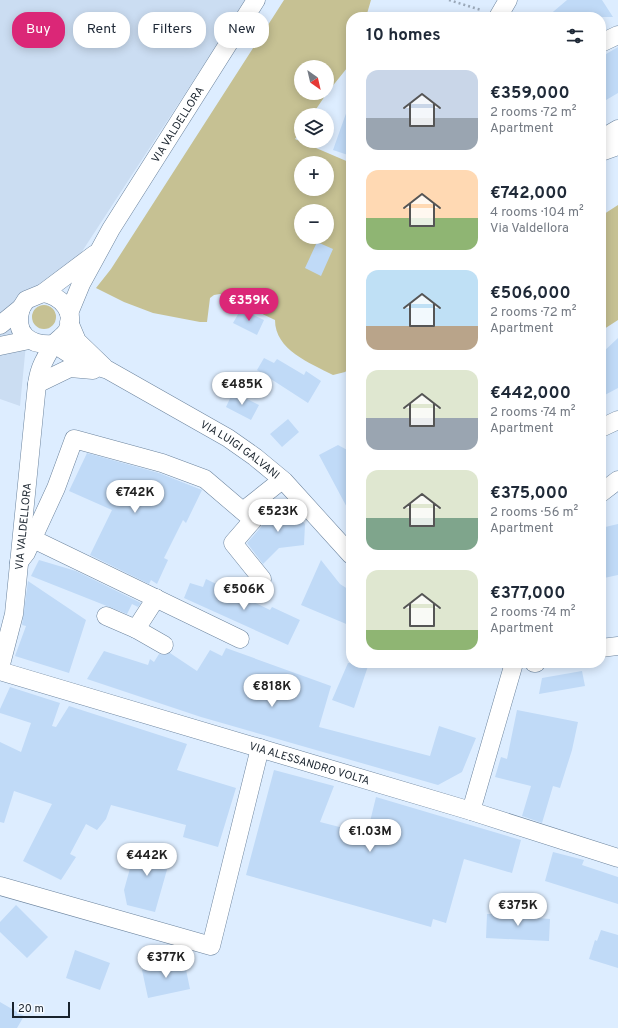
<!DOCTYPE html>
<meta charset="utf-8">
<style>
:root{--surface:#fff;--page:#f6f6f7;--text:#1f2937;--muted:#747a83;--accent:#db2777}
body{margin:0;font-family:Overpass,sans-serif;background:var(--page);color:var(--text);height:100vh;display:flex;flex-direction:column;font-size:15px;white-space:nowrap}
*{box-sizing:border-box;margin:0}
p{font-size:13px;color:var(--muted)}
.icon{flex:none;width:22px;height:22px;fill:none;stroke:currentColor;stroke-width:2;stroke-linecap:round;stroke-linejoin:round}
.map{position:relative;flex:1;overflow:hidden}
.side{position:absolute;left:346px;top:12px;width:260px;height:656px;display:flex;flex-direction:column;background:var(--surface);border-radius:16px;box-shadow:0 2px 10px #0003}
.side>*{flex:none}
.hud{position:absolute;left:12px;top:12px;width:274px;height:36px;display:flex;gap:8px}
.needle{width:26px;rotate:146deg}
.tools{position:absolute;left:294px;top:60px;display:grid;gap:8px}
.tools a{display:grid;place-items:center;width:40px;height:40px;border-radius:50%;background:var(--surface);box-shadow:0 2px 10px #0003;font-size:20px}
.scale{position:absolute;left:12px;bottom:10px;width:58px;box-sizing:border-box;padding-left:4px;border:2px solid #19232d;border-top:0;font-size:11px;line-height:14px;white-space:nowrap;color:#19232d;-webkit-text-stroke:3px #f4f9ff;paint-order:stroke}
.price{position:absolute;translate:-50% -34px;padding:0 9px;border-radius:14px;background:#fff;color:#222;font-size:13px;line-height:26px;filter:drop-shadow(0 1px 2px #0008)}
.price::after{content:'';position:absolute;left:50%;top:24px;width:12px;height:9px;margin-left:-6px;background:inherit;clip-path:polygon(0 0,100% 0,50% 100%)}
.price.selected{background:var(--accent);color:#fff}
ul{padding:0;list-style:none}
li{display:flex;align-items:center;gap:12px;height:100px;padding:0 20px}
li span{display:grid;place-items:center;flex:none;width:112px;height:80px;border-radius:12px;color:#555}
li>.icon{margin-inline-start:auto}
span .icon{width:48px;height:48px;fill:#fffc;stroke-width:1}
li b{font-size:17px}
h2{display:flex;justify-content:space-between;align-items:center;height:48px;padding:0 20px;font-size:17px}
.pill{padding:0 14px;border-radius:16px;background:var(--surface);box-shadow:0 2px 10px #0003;font-size:14px;line-height:36px}
.pill.selected{background:var(--accent);color:#fff}
.map>svg:first-child{display:block}
.built{fill:#cbddf2}
.green{fill:#c6c193;fill-rule:evenodd}
.building{fill:#c0daf7}
.lines{fill:none;stroke-linecap:round;stroke-linejoin:round}
.minor-casing{stroke:#6c849e;stroke-width:19}
.path{stroke:#9ba9b9;stroke-width:2.5;stroke-dasharray:2 3;stroke-linecap:butt}
.minor{stroke:#fff;stroke-width:18}
.labels{text-anchor:middle;stroke-width:3.5;stroke-linejoin:round;paint-order:stroke}
.street-label{font-size:11px;fill:#19232d;stroke:#f4f9ff}
</style>
<div class="map">
<svg width="618" height="1028" viewBox="0 0 618 1028">
<rect width="100%" height="100%" fill="#ddedff"/>
<path class="built" d="M 0,0 L 246,0 L 68,273 L 42,297 L 29,313 L 20,406 L 0,399 Z"/>
<path class="green" d="M 284,0 L 371,0 L 366,17 L 351,17 L 351,63 L 327,93 L 327,67 L 301,67 L 301,93 L 327,93 L 312,115 L 301,115 L 301,131 L 295,139 L 351,163 L 351,367 L 345,372 L 333,375 C 310,363 275,350 275,320 L 220,294 L 214,295 L 210,298 L 207,322 L 200,322 L 153,313 L 124,302 L 96,288 L 111,269 ZM 301,163 L 327,163 L 327,189 L 301,189 ZM 301,211 L 327,211 L 327,237 L 301,237 Z
M 618,205 L 618,320 L 601,331 L 601,216 Z
M32 317a12 12 0 1 1 24 0a12 12 0 1 1-24 0Z"/>
<path class="building" d="M 567,0 L 602,0 L 613,17 L 547,17 Z
M 618,47 L 618,93 L 601,103 L 601,57 Z
M 349,105 L 351,105 L 351,156 L 333,150 Z
M 317,242 L 333,249 L 321,276 L 305,268 Z
M 241,309 L 264,320 L 257,335 L 233,323 Z
M 618,338 L 618,388 L 601,397 L 601,354 Z
M 264,358 L 274,363 L 277,359 L 304,375 L 306,371 L 321,381 L 308,403 L 257,370 Z
M 233,392 L 259,405 L 251,420 L 226,407 Z
M 288,419 L 299,432 L 282,447 L 270,434 Z
M 338,445 L 351,452 L 351,515 L 319,455 Z
M 87,453 L 159,473 L 202,490 L 186,523 L 183,520 L 164,558 L 168,560 L 157,584 L 151,580 L 149,584 L 90,555 L 112,510 L 69,491 Z
M 283,502 L 305,524 L 304,545 L 279,548 L 263,564 L 247,543 L 261,527 L 263,521 Z
M 618,524 L 618,575 L 604,578 L 601,566 L 601,528 Z
M 39,560 L 76,571 L 141,603 L 138,607 L 132,604 L 127,614 L 31,576 Z
M 321,560 L 340,584 L 351,591 L 351,626 L 301,605 Z
M 206,579 L 270,610 L 272,607 L 300,620 L 288,645 L 184,598 L 190,583 L 203,587 Z
M 28,581 L 86,620 L 69,673 L 15,656 L 26,626 L 22,625 Z
M 226,648 L 331,686 L 319,727 L 430,756 L 439,726 L 476,738 L 462,772 L 438,785 L 201,717 L 87,679 L 104,651 L 148,665 L 150,659 L 154,662 L 159,654 L 164,655 L 170,653 L 197,671 L 210,650 L 222,656 Z
M 348,663 L 369,663 L 354,708 L 332,700 Z
M 582,671 L 585,686 L 539,694 L 542,678 Z
M 10,687 L 60,703 L 52,726 L 56,727 L 69,706 L 187,744 L 177,770 L 236,788 L 218,847 L 183,837 L 186,825 L 111,805 L 106,819 L 97,830 L 86,824 L 70,854 L 76,857 L 61,880 L 23,861 L 52,804 L 14,791 L 4,823 L 0,822 L 0,742 L 21,752 L 31,723 L 0,713 L 0,709 Z
M 517,710 L 578,722 L 572,750 L 560,788 L 553,786 L 542,823 L 522,816 L 531,786 L 495,777 L 501,757 L 507,759 Z
M 274,770 L 334,786 L 320,822 L 367,834 L 376,797 L 521,840 L 512,873 L 464,859 L 446,923 L 433,919 L 431,927 L 246,875 Z
M 137,843 L 172,852 L 155,912 L 127,905 L 124,890 Z
M 553,852 L 584,860 L 582,865 L 618,877 L 618,904 L 545,881 Z
M 16,905 L 48,937 L 27,958 L 0,932 L 0,922 Z
M 487,914 L 537,914 L 537,918 L 550,919 L 549,941 L 486,938 Z
M 601,930 L 618,935 L 618,968 L 589,959 L 595,940 L 597,941 Z
M 75,950 L 110,963 L 100,990 L 66,978 Z
M 184,960 L 190,989 L 148,998 L 142,970 Z
M 0,1002 L 24,1016 L 17,1028 L 0,1028 Z"/>
<g class="lines">
<g class="minor-casing">
<g id="minor">
<path d="M 498,17 L 508,0"/>
<path d="M 601,43 L 618,35"/>
<path d="M 601,139 L 618,129"/>
<path d="M 601,152 L 618,146"/>
<path d="M 21,308 C 13,334 30,346 54,344"/>
<path id="s1" d="M 69,313 L 81,284 L 111,229 L 256,0"/>
<path d="M 69,322 L 77,341 L 104,367"/>
<path d="M 0,325 L 21,308 L 26,300 L 43,293 L 95,254"/>
<path id="s2" d="M 54,344 L 82,362 L 108,370 L 228,438 L 255,457 L 284,481 L 351,555"/>
<path d="M 0,346 L 29,340"/>
<path d="M 37,384 L 70,368 L 93,370"/>
<path d="M 601,428 L 618,420"/>
<path d="M 601,493 L 618,480"/>
<path d="M 243,511 L 282,480"/>
<path d="M 33,539 L 240,639"/>
<path d="M 19,562 L 26,553 L 56,488 L 74,439 L 162,463 L 205,479 L 253,520 L 233,543 L 262,579"/>
<path d="M 156,598 L 136,629 L 164,645"/>
<path d="M 106,616 L 136,629"/>
<path d="M 601,648 L 618,646"/>
<path d="M 534,663 L 536,663"/>
<path id="s3" d="M 0,668 L 14,614 L 37,384 C 38,377 40,369 43,363 C 46,357 50,349 54,344 C 58,339 64,336 67,331 C 77,311 60,296 43,293"/>
<path id="s4" d="M 0,671 L 471,811 L 618,858"/>
<path d="M 471,811 L 514,663"/>
<path d="M 0,886 L 211,946 L 260,748"/>
</g>
</g>
<path class="path" d="M 449,0 L 481,10"/>
<use href="#minor" class="minor"/>
</g>
<g class="labels">
<g class="street-label">
<text dy="4" stroke="none"><textPath href="#s1" startOffset="218">VIA VALDELLORA</textPath></text>
<text dy="4" stroke="none"><textPath href="#s2" startOffset="215">VIA LUIGI GALVANI</textPath></text>
<text dy="4" stroke="none"><textPath href="#s3" startOffset="144">VIA VALDELLORA</textPath></text>
<text dy="4" stroke="none"><textPath href="#s4" startOffset="323">VIA ALESSANDRO VOLTA</textPath></text>
</g>
</g>
</svg>
<div class="tools">
<a><svg class="needle" viewBox="-14 -14 28 28"><path d="M0-13l5 13h-10z" fill="#e53935"/><path d="M0 13l5-13h-10z" fill="#747a83"/></svg></a>
<a><svg class="icon" aria-label="layers" viewBox="0 0 24 24"><path d="M12 4l9 5-9 5-9-5zM3 14l9 5 9-5"/></svg></a>
<a>+</a>
<a>−</a>
</div>
<div class="scale">20 m</div>
<b class="price selected" style="left:249px;top:322px">€359K</b>
<b class="price" style="left:242px;top:406px">€485K</b>
<b class="price" style="left:135px;top:514px">€742K</b>
<b class="price" style="left:278px;top:533px">€523K</b>
<b class="price" style="left:244px;top:611px">€506K</b>
<b class="price" style="left:272px;top:708px">€818K</b>
<b class="price" style="left:370px;top:853px">€1.03M</b>
<b class="price" style="left:147px;top:877px">€442K</b>
<b class="price" style="left:518px;top:927px">€375K</b>
<b class="price" style="left:166px;top:979px">€377K</b>
<div class="hud">
<a class="pill selected">Buy</a>
<a class="pill">Rent</a>
<a class="pill">Filters</a>
<a class="pill">New</a>
</div>
<section class="side">
<h2>10 homes<svg class="icon" aria-label="filters" viewBox="0 0 24 24"><path d="M4 7h16M4 17h16"/><circle cx="9" cy="7" r="2"/><circle cx="15" cy="17" r="2"/></svg></h2>
<ul>
<li><span style="background:linear-gradient(#c9d6e8 60%,#9aa5b1 0)"><svg class="icon" aria-label="home" viewBox="0 0 24 24"><path d="M3 11l9-7 9 7M6 9v11h12V9"/></svg></span><div><b>€359,000</b><p>2 rooms · 72 m²</p><p>Apartment</p></div></li>
<li><span style="background:linear-gradient(#ffd9b3 60%,#8fb573 0)"><svg class="icon" aria-label="home" viewBox="0 0 24 24"><path d="M3 11l9-7 9 7M6 9v11h12V9"/></svg></span><div><b>€742,000</b><p>4 rooms · 104 m²</p><p>Via Valdellora</p></div></li>
<li><span style="background:linear-gradient(#bfe0f5 70%,#b9a48a 0)"><svg class="icon" aria-label="home" viewBox="0 0 24 24"><path d="M3 11l9-7 9 7M6 9v11h12V9"/></svg></span><div><b>€506,000</b><p>2 rooms · 72 m²</p><p>Apartment</p></div></li>
<li><span style="background:linear-gradient(#dfe7d0 60%,#9aa5b1 0)"><svg class="icon" aria-label="home" viewBox="0 0 24 24"><path d="M3 11l9-7 9 7M6 9v11h12V9"/></svg></span><div><b>€442,000</b><p>2 rooms · 74 m²</p><p>Apartment</p></div></li>
<li><span style="background:linear-gradient(#dfe7d0 60%,#7fa58c 0)"><svg class="icon" aria-label="home" viewBox="0 0 24 24"><path d="M3 11l9-7 9 7M6 9v11h12V9"/></svg></span><div><b>€375,000</b><p>2 rooms · 56 m²</p><p>Apartment</p></div></li>
<li><span style="background:linear-gradient(#dfe7d0 75%,#8fb573 0)"><svg class="icon" aria-label="home" viewBox="0 0 24 24"><path d="M3 11l9-7 9 7M6 9v11h12V9"/></svg></span><div><b>€377,000</b><p>2 rooms · 74 m²</p><p>Apartment</p></div></li>
</ul>
</section>
</div>
